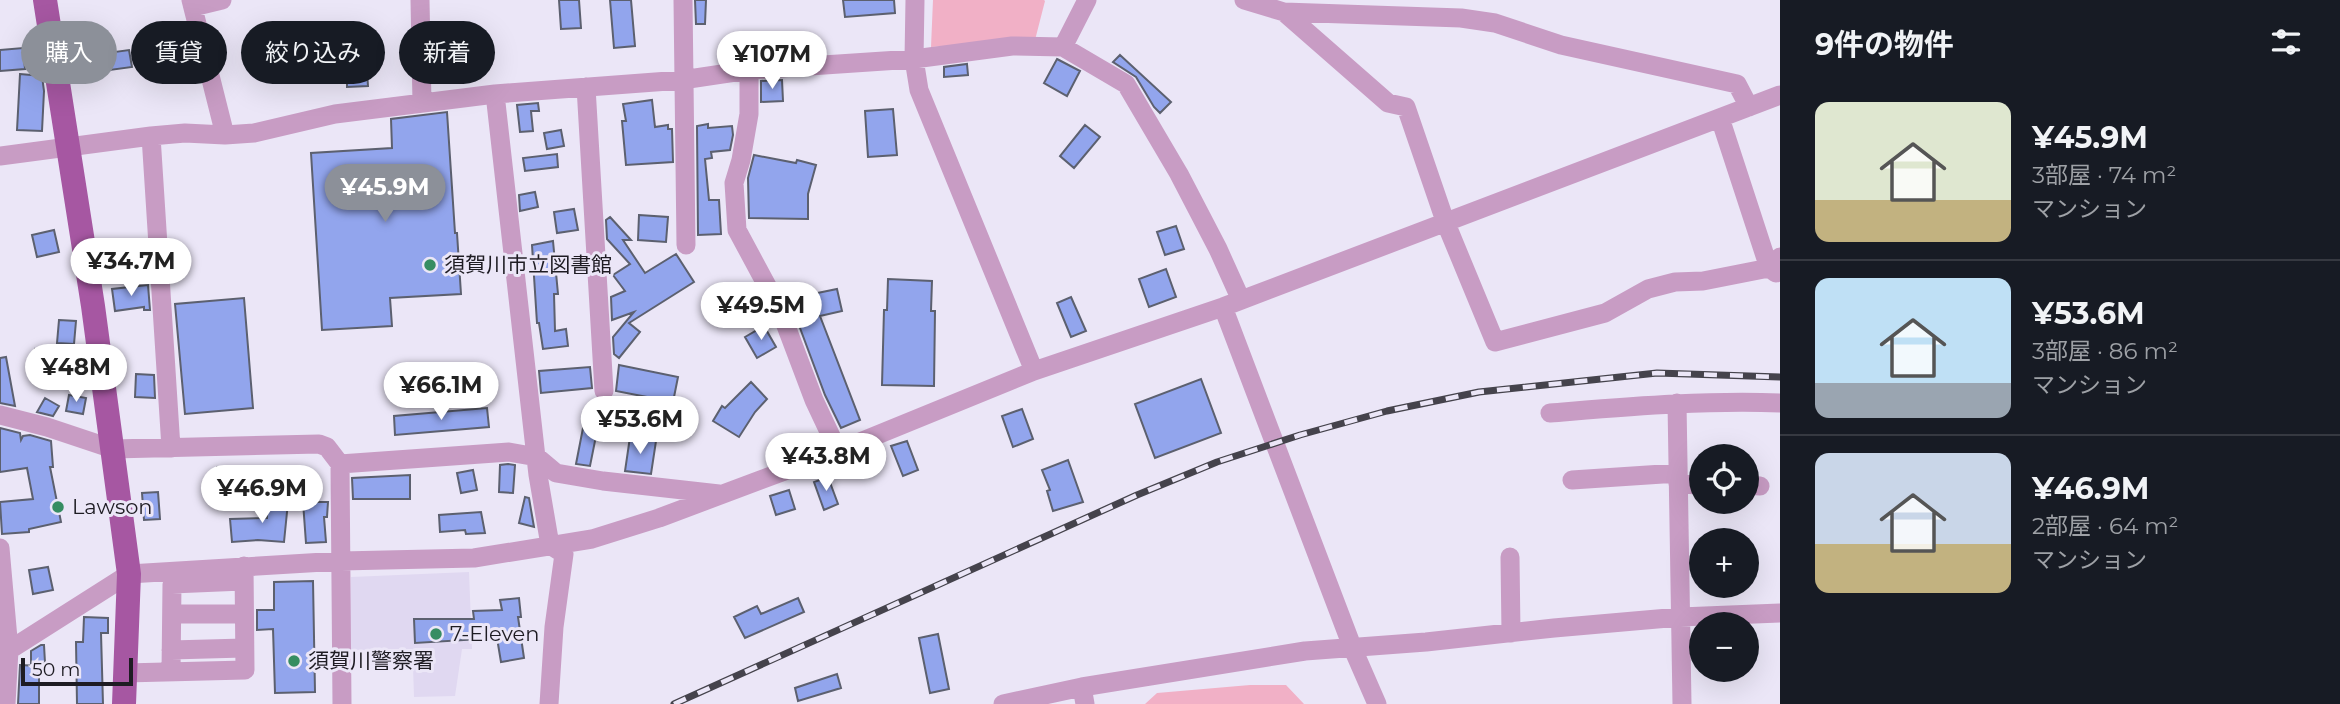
<!DOCTYPE html>
<html lang="ja">
<meta charset="utf-8">
<style>
:root{--surface:#171b24;--page:#20242c;--text:#f1f3f6;--muted:#9ea1a6;--line:#363941;--accent:#8c9099}
body{margin:0;font-family:Montserrat,"Noto Sans JP",sans-serif;background:var(--page);color:var(--text);height:100vh;display:flex;flex-direction:column;font-size:26px;white-space:nowrap}
*{box-sizing:border-box;margin:0}
p{font-size:23px;color:var(--muted)}
.icon{flex:none;width:38px;height:38px;fill:none;stroke:currentColor;stroke-width:2;stroke-linecap:round;stroke-linejoin:round}
.map{position:relative;flex:1;overflow:hidden}
.sheet{display:flex;flex-direction:column;background:var(--surface);width:560px}
.sheet>*{flex:none}
.hud{position:absolute;left:21px;top:21px;width:665px;height:63px;display:flex;gap:14px}
.buttons{position:absolute;left:1689px;top:444px;display:grid;gap:14px}
.buttons a{display:grid;place-items:center;width:70px;height:70px;border-radius:50%;background:var(--surface);box-shadow:0 7px 28px #0002;font-size:35px}
.scale{position:absolute;left:21px;bottom:18px;width:112px;box-sizing:border-box;padding-left:7px;border:4px solid #1e1c23;border-top:0;font-size:19px;line-height:24px;white-space:nowrap;color:#1e1c23;-webkit-text-stroke:5px #ebe6f7;paint-order:stroke}
.price{position:absolute;translate:-50% -60px;padding:0 16px;border-radius:24px;background:#fff;color:#222;font-size:23px;line-height:46px;filter:drop-shadow(0 2px 4px #0008)}
.price::after{content:'';position:absolute;left:50%;top:42px;width:21px;height:16px;margin-left:-10px;background:inherit;clip-path:polygon(0 0,100% 0,50% 100%)}
.price.on{background:var(--accent);color:#fff}
ul{padding:0;list-style:none}
li{display:flex;align-items:center;gap:21px;height:175px;padding:0 35px}
li+li{border-top:2px solid var(--line)}
li span{display:grid;place-items:center;flex:none;width:196px;height:140px;border-radius:14px;color:#555}
li>.icon{margin-inline-start:auto}
span .icon{width:84px;height:84px;fill:#fffc;stroke-width:1}
li b{font-size:30px}
h2{display:flex;justify-content:space-between;align-items:center;height:84px;padding:0 35px;font-size:30px}
.tag{padding:0 24px;border-radius:32px;background:var(--surface);box-shadow:0 7px 28px #0002;font-size:24px;line-height:63px}
.tag.on{background:var(--accent);color:#fff}
main{display:flex;flex:1;min-height:0}
.map>svg:first-child{display:block}
.built{fill:#e0d8f1}
.green{fill:#f1b0c6}
.building{fill:#92a5ed;stroke:#5c606f;stroke-width:2}
.lines{fill:none;stroke-linecap:round;stroke-linejoin:round}
.minor{stroke:#c89cc4;stroke-width:19}
.major{stroke:#a657a2;stroke-width:24}
.rail-casing{stroke:#45434c;stroke-width:7}
.rail{stroke:#ebe6f7;stroke-width:4.5;stroke-dasharray:13;stroke-linecap:butt}
.poi-dot{fill:#368d62;stroke:#ebe6f7;stroke-width:2.5}
.labels{text-anchor:middle;stroke-width:6;stroke-linejoin:round;paint-order:stroke}
.poi-label{font-size:21px;fill:#1e1c23;stroke:#ebe6f7;text-anchor:start}
</style>
<main>
<div class="map">
<svg width="1780" height="704" viewBox="0 0 1780 704">
<rect width="100%" height="100%" fill="#ebe6f7"/>
<path class="built" d="M 469,572 L 472,649 L 462,649 L 455,696 L 414,697 L 413,666 L 349,665 L 351,577 Z"/>
<path class="green" d="M 933,0 L 1044,0 L 1045,1 L 1035,40 L 931,47 Z
M 1250,685 L 1286,685 L 1304,704 L 1145,704 L 1157,693 Z"/>
<path class="building" d="M 559,0 L 579,0 L 581,28 L 561,29 Z
M 610,0 L 631,0 L 635,46 L 614,48 Z
M 695,0 L 706,0 L 705,24 L 696,24 Z
M 843,0 L 894,0 L 895,13 L 845,17 Z
M 23,48 L 25,69 L 0,71 L 0,50 Z
M 129,50 L 132,67 L 88,73 L 85,56 Z
M 1120,55 L 1171,102 L 1160,113 L 1154,107 L 1136,77 L 1113,62 Z
M 1057,59 L 1080,71 L 1067,96 L 1044,83 Z
M 967,64 L 968,75 L 944,77 L 944,67 Z
M 367,72 L 368,86 L 347,87 L 347,73 Z
M 20,74 L 42,76 L 44,91 L 42,131 L 17,130 Z
M 782,80 L 783,101 L 761,102 L 761,81 Z
M 652,100 L 655,127 L 668,125 L 668,129 L 672,129 L 673,162 L 626,165 L 622,121 L 626,121 L 623,104 Z
M 538,103 L 539,111 L 531,111 L 533,131 L 520,132 L 517,105 Z
M 893,109 L 897,155 L 868,157 L 865,111 Z
M 447,112 L 455,233 L 457,233 L 461,294 L 390,298 L 392,326 L 322,330 L 311,153 L 392,148 L 391,119 Z
M 708,124 L 708,128 L 732,126 L 733,135 L 730,150 L 711,152 L 712,158 L 705,159 L 709,200 L 719,200 L 721,234 L 698,235 L 697,126 Z
M 1085,125 L 1100,137 L 1074,168 L 1060,156 Z
M 561,130 L 564,146 L 547,149 L 544,133 Z
M 557,154 L 558,167 L 525,171 L 523,158 Z
M 754,155 L 796,163 L 797,160 L 816,165 L 808,194 L 808,219 L 749,218 L 748,178 Z
M 535,192 L 538,207 L 520,211 L 519,195 Z
M 574,209 L 578,230 L 557,233 L 554,212 Z
M 639,215 L 668,217 L 666,242 L 638,240 Z
M 610,217 L 631,240 L 623,240 L 645,273 L 676,254 L 694,282 L 629,323 L 640,332 L 619,358 L 614,354 L 613,337 L 634,312 L 612,320 L 611,297 L 625,291 L 613,275 L 630,264 L 607,239 L 606,220 Z
M 1176,226 L 1184,249 L 1165,255 L 1157,232 Z
M 54,230 L 59,252 L 37,257 L 32,235 Z
M 553,241 L 558,294 L 554,294 L 555,331 L 566,329 L 568,346 L 543,349 L 539,323 L 537,323 L 532,245 Z
M 1166,269 L 1176,297 L 1149,307 L 1139,279 Z
M 888,279 L 932,281 L 931,311 L 935,311 L 934,386 L 882,385 L 884,310 L 887,310 Z
M 148,285 L 150,310 L 144,310 L 144,307 L 115,311 L 112,289 Z
M 837,289 L 842,311 L 820,316 L 860,420 L 841,428 L 825,395 L 800,328 L 793,298 Z
M 1071,297 L 1086,331 L 1071,337 L 1057,303 Z
M 244,298 L 253,408 L 185,414 L 175,304 Z
M 59,320 L 76,321 L 74,344 L 57,343 Z
M 764,326 L 776,347 L 757,358 L 745,337 Z
M 35,349 L 54,354 L 49,373 L 31,368 Z
M 6,357 L 15,406 L 0,403 L 0,358 Z
M 619,365 L 678,377 L 673,402 L 616,391 Z
M 590,367 L 592,388 L 541,393 L 539,371 Z
M 136,374 L 154,375 L 155,398 L 135,397 Z
M 1201,379 L 1221,433 L 1155,458 L 1135,404 Z
M 751,382 L 767,399 L 755,412 L 739,437 L 713,421 L 722,406 L 725,408 Z
M 69,395 L 86,398 L 83,414 L 66,411 Z
M 45,398 L 59,406 L 53,416 L 37,412 Z
M 487,408 L 489,427 L 395,435 L 394,416 Z
M 1022,409 L 1033,439 L 1013,447 L 1002,416 Z
M 0,428 L 20,433 L 21,440 L 23,436 L 30,435 L 51,441 L 53,467 L 50,467 L 61,522 L 29,529 L 29,532 L 2,534 L 0,502 L 33,499 L 27,468 L 0,472 Z
M 583,428 L 597,431 L 590,466 L 576,464 Z
M 630,437 L 656,441 L 651,474 L 625,471 Z
M 907,441 L 918,470 L 903,476 L 891,446 Z
M 1068,460 L 1083,502 L 1053,511 L 1047,491 L 1050,490 L 1042,470 Z
M 508,464 L 515,465 L 513,493 L 499,492 L 500,465 Z
M 217,467 L 248,467 L 248,493 L 216,493 Z
M 473,470 L 477,490 L 461,493 L 457,473 Z
M 410,475 L 410,499 L 353,499 L 352,478 Z
M 828,477 L 838,504 L 824,510 L 814,482 Z
M 789,490 L 795,509 L 776,515 L 770,496 Z
M 158,492 L 160,519 L 144,520 L 142,493 Z
M 525,497 L 529,498 L 534,527 L 519,523 Z
M 267,501 L 288,502 L 284,542 L 258,540 L 232,542 L 230,519 L 267,518 Z
M 303,502 L 328,502 L 327,517 L 324,517 L 326,542 L 306,543 Z
M 481,512 L 485,533 L 466,534 L 465,530 L 440,532 L 439,515 Z
M 48,567 L 53,590 L 33,594 L 29,570 Z
M 313,581 L 315,692 L 275,693 L 273,629 L 257,630 L 257,610 L 274,610 L 274,582 Z
M 519,598 L 521,617 L 518,617 L 524,658 L 501,662 L 497,638 L 415,643 L 414,619 L 474,619 L 473,611 L 502,610 L 500,600 Z
M 798,598 L 804,612 L 745,638 L 734,617 L 757,606 L 761,614 Z
M 84,617 L 108,618 L 108,633 L 101,633 L 103,704 L 77,704 L 76,642 L 83,642 Z
M 938,634 L 949,689 L 930,693 L 919,638 Z
M 41,645 L 44,645 L 45,663 L 31,663 L 31,651 Z
M 20,665 L 39,666 L 39,704 L 18,704 Z
M 837,674 L 841,688 L 798,701 L 795,688 Z"/>
<g class="lines">
<path class="minor" d="M 191,0 L 225,135
M 420,0 L 422,103
M 683,0 L 686,245
M 915,0 L 914,59 L 919,90 L 1034,371
M 1244,0 L 1284,12 L 1461,18 L 1495,23 L 1561,45 L 1737,84 L 1749,107
M 193,7 L 222,0
M 1284,12 L 1388,103 L 1406,107 L 1445,221 L 1495,342 L 1605,313 L 1648,289 L 1675,282 L 1703,281 L 1769,268 L 1780,257
M 1063,47 L 1087,0
M 749,70 L 749,114 L 741,160 L 734,183 L 737,230 L 780,310 L 814,400 L 838,451
M 586,87 L 604,391
M 495,94 L 538,475 L 550,545 L 564,554 L 554,627 L 549,704
M 1720,118 L 1769,268 L 1776,273
M 151,136 L 171,448
M 0,156 L 151,136 L 185,133 L 225,135 L 254,133 L 335,114 L 495,94 L 682,80 L 749,70 L 914,59 L 1012,46 L 1063,47 L 1126,84 L 1179,174 L 1218,249 L 1241,300
M 1223,307 L 1353,649 L 1377,704
M 1677,403 L 1682,704
M 1550,413 C 1626,407 1703,400 1780,403
M 0,415 L 47,427 L 113,449 L 319,444 L 327,447 L 340,464 L 342,704
M 340,464 L 509,452 L 537,457 L 556,473 L 603,481 L 719,494
M 1572,480 L 1678,473
M 1678,484 L 1701,485
M 1746,485 L 1760,486
M 0,548 L 9,650 L 6,704
M 1510,557 L 1511,633
M 172,614 L 244,614
M 171,650 L 244,648
M 0,656 L 129,574 L 341,561 L 474,558 L 592,539 L 659,518 L 838,451 L 1034,371 L 1223,307 L 1780,95
M 171,672 L 172,584 L 243,581
M 125,673 L 245,670 L 244,566
M 1082,687 L 1085,704
M 1003,704 L 1082,687 L 1305,651 L 1426,642 L 1554,628 L 1680,617 L 1780,613"/>
<path class="major" d="M 45,0 L 93,306 L 129,574 L 124,704"/>
<g class="rail-casing">
<path id="rail" d="M 674,704 L 1137,495 L 1217,462 L 1300,435 L 1387,411 L 1479,392 L 1657,373 L 1780,377"/>
</g>
<use href="#rail" class="rail"/>
</g>
<g class="poi-dot">
<circle cx="430" cy="265" r="7"/>
<circle cx="58" cy="507" r="7"/>
<circle cx="436" cy="634" r="7"/>
<circle cx="294" cy="661" r="7"/>
</g>
<g class="labels">
<g class="poi-label">
<text x="444" y="272">須賀川市立図書館</text>
<text x="72" y="514">Lawson</text>
<text x="450" y="641">7-Eleven</text>
<text x="308" y="668">須賀川警察署</text>
</g>
</g>
</svg>
<div class="buttons">
<a><svg class="icon" aria-label="locate" viewBox="0 0 24 24"><circle cx="12" cy="12" r="6"/><path d="M12 2v4M12 18v4M2 12h4M18 12h4"/></svg></a>
<a>+</a>
<a>−</a>
</div>
<div class="scale">50 m</div>
<b class="price" style="left:772px;top:91px">¥107M</b>
<b class="price on" style="left:385px;top:224px">¥45.9M</b>
<b class="price" style="left:131px;top:298px">¥34.7M</b>
<b class="price" style="left:761px;top:342px">¥49.5M</b>
<b class="price" style="left:76px;top:404px">¥48M</b>
<b class="price" style="left:441px;top:422px">¥66.1M</b>
<b class="price" style="left:640px;top:456px">¥53.6M</b>
<b class="price" style="left:826px;top:493px">¥43.8M</b>
<b class="price" style="left:262px;top:525px">¥46.9M</b>
<div class="hud">
<a class="tag on">購入</a>
<a class="tag">賃貸</a>
<a class="tag">絞り込み</a>
<a class="tag">新着</a>
</div>
</div>
<section class="sheet">
<h2>9件の物件<svg class="icon" aria-label="filters" viewBox="0 0 24 24"><path d="M4 7h16M4 17h16"/><circle cx="9" cy="7" r="2"/><circle cx="15" cy="17" r="2"/></svg></h2>
<ul>
<li><span style="background:linear-gradient(#dfe7d0 70%,#c2b280 0)"><svg class="icon" aria-label="home" viewBox="0 0 24 24"><path d="M3 11l9-7 9 7M6 9v11h12V9"/></svg></span><div><b>¥45.9M</b><p>3部屋 · 74 m²</p><p>マンション</p></div></li>
<li><span style="background:linear-gradient(#bfe0f5 75%,#9aa5b1 0)"><svg class="icon" aria-label="home" viewBox="0 0 24 24"><path d="M3 11l9-7 9 7M6 9v11h12V9"/></svg></span><div><b>¥53.6M</b><p>3部屋 · 86 m²</p><p>マンション</p></div></li>
<li><span style="background:linear-gradient(#c9d6e8 65%,#c2b280 0)"><svg class="icon" aria-label="home" viewBox="0 0 24 24"><path d="M3 11l9-7 9 7M6 9v11h12V9"/></svg></span><div><b>¥46.9M</b><p>2部屋 · 64 m²</p><p>マンション</p></div></li>
</ul>
</section>
</main>
